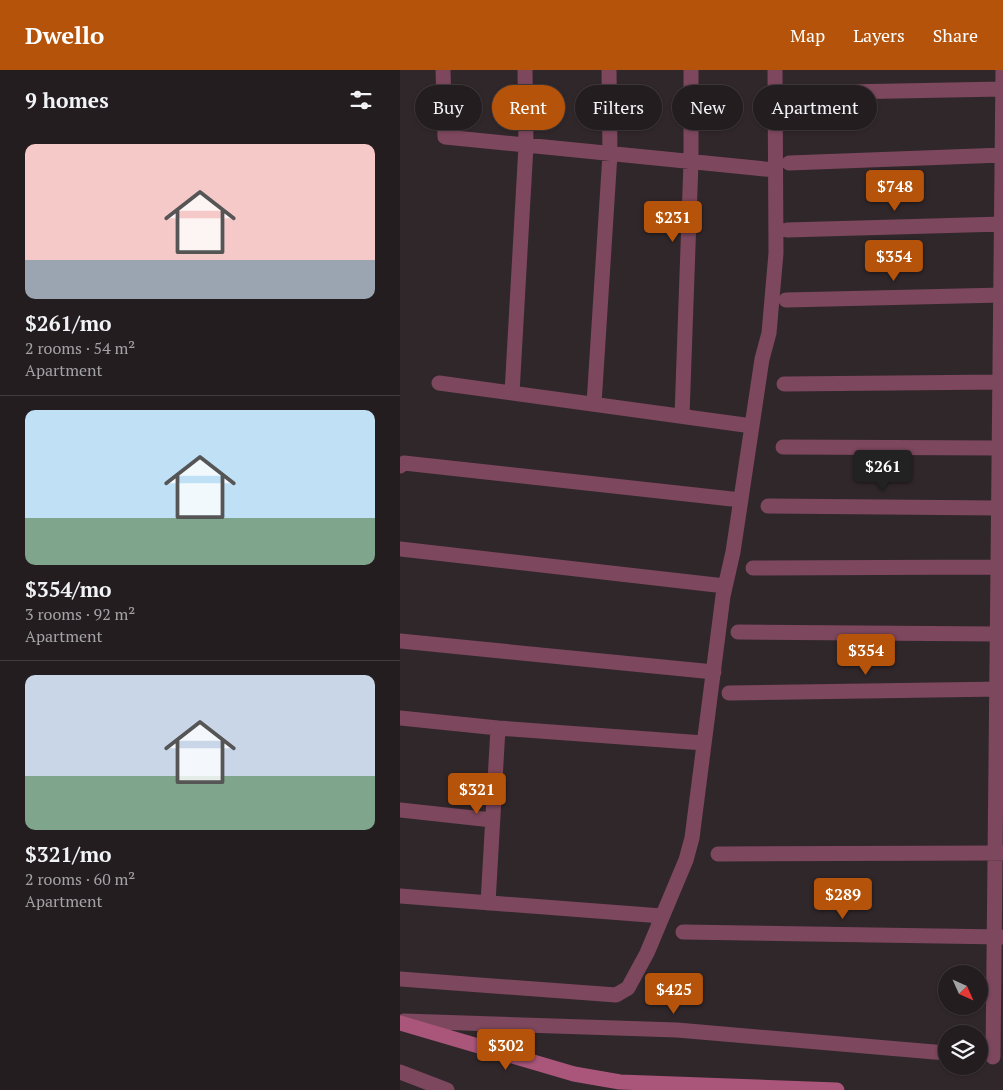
<!DOCTYPE html>
<meta charset="utf-8">
<style>
:root{--surface:#241d20;--page:#302a2d;--text:#f1f3f6;--muted:#a3a2a5;--line:#413b3e;--accent:#b45309}
body{margin:0;font-family:"PT Serif",serif;background:var(--page);color:var(--text);height:100vh;display:flex;flex-direction:column;font-size:19px;white-space:nowrap}
*{box-sizing:border-box;margin:0}
p{font-size:16px;color:var(--muted)}
.icon{flex:none;width:28px;height:28px;fill:none;stroke:currentColor;stroke-width:2;stroke-linecap:round;stroke-linejoin:round}
.map{position:relative;flex:1;overflow:hidden}
.sheet{display:flex;flex-direction:column;background:var(--surface);width:400px}
.sheet>*{flex:none}
.top-card{position:absolute;left:15px;top:15px;width:475px;height:45px;display:flex;gap:10px}
.needle{width:32px;rotate:135deg}
.tools{position:absolute;left:538px;top:895px;display:grid;gap:10px}
.tools a{display:grid;place-items:center;width:50px;height:50px;border-radius:50%;background:var(--surface);box-shadow:0 1px 4px #0004,0 0 0 1px var(--line);font-size:25px}
.price{position:absolute;translate:-50% -42px;padding:0 11px;border-radius:5px;background:var(--accent);color:#fff;font-size:16px;line-height:32px;filter:drop-shadow(0 1px 2px #0008)}
.price::after{content:'';position:absolute;left:50%;top:30px;width:15px;height:11px;margin-left:-8px;background:inherit;clip-path:polygon(0 0,100% 0,50% 100%)}
.price.active{background:#222;color:#fff}
ul{padding:0;list-style:none}
li{display:grid;align-content:center;gap:10px;height:265px;padding:0 25px}
li+li{border-top:1px solid var(--line)}
li span{display:grid;place-items:center;height:155px;border-radius:10px;color:#555}
li>.icon{margin-inline-start:auto}
span .icon{width:90px;height:90px;fill:#fffc;stroke-width:1}
li b{font-size:21px}
h2{display:flex;justify-content:space-between;align-items:center;height:60px;padding:0 25px;font-size:21px}
.pill{padding:0 18px;border-radius:22px;background:var(--surface);box-shadow:0 1px 4px #0004,0 0 0 1px var(--line);font-size:18px;line-height:45px}
.pill.active{background:var(--accent);color:#fff}
header{display:flex;align-items:center;gap:30px;box-sizing:border-box;height:70px;padding:0 25px;background:var(--accent);color:#fff}
header strong{font-size:24px}
nav{display:flex;gap:28px;margin-inline-start:auto;font-size:18px}
main{display:flex;flex:1;min-height:0}
.map>svg:first-child{display:block}
.lines{fill:none;stroke-linecap:round;stroke-linejoin:round}
.street{stroke:#7d475e;stroke-width:15}
.secondary{stroke:#aa567b;stroke-width:15}
</style>
<header>
<strong>Dwello</strong>
<nav><a>Map</a><a>Layers</a><a>Share</a></nav>
</header>
<main>
<section class="sheet">
<h2>9 homes<svg class="icon" aria-label="filters" viewBox="0 0 24 24"><path d="M4 7h16M4 17h16"/><circle cx="9" cy="7" r="2"/><circle cx="15" cy="17" r="2"/></svg></h2>
<ul>
<li><span style="background:linear-gradient(#f6c9c9 75%,#9aa5b1 0)"><svg class="icon" aria-label="home" viewBox="0 0 24 24"><path d="M3 11l9-7 9 7M6 9v11h12V9"/></svg></span><div><b>$261/mo</b><p>2 rooms · 54 m²</p><p>Apartment</p></div></li>
<li><span style="background:linear-gradient(#bfe0f5 70%,#7fa58c 0)"><svg class="icon" aria-label="home" viewBox="0 0 24 24"><path d="M3 11l9-7 9 7M6 9v11h12V9"/></svg></span><div><b>$354/mo</b><p>3 rooms · 92 m²</p><p>Apartment</p></div></li>
<li><span style="background:linear-gradient(#c9d6e8 65%,#7fa58c 0)"><svg class="icon" aria-label="home" viewBox="0 0 24 24"><path d="M3 11l9-7 9 7M6 9v11h12V9"/></svg></span><div><b>$321/mo</b><p>2 rooms · 60 m²</p><p>Apartment</p></div></li>
</ul>
</section>
<div class="map">
<svg width="603" height="1020" viewBox="0 0 603 1020">
<rect width="100%" height="100%" fill="#30272a"/>
<g class="lines">
<path class="street" d="M 43,0 L 45,67 L 375,100
M 390,23 L 603,19
M 389,93 L 603,85
M 387,160 L 603,154
M 386,230 L 603,225
M 39,313 L 352,356
M 384,314 L 603,312
M 112,323 L 126,76 L 125,0
M 194,334 L 210,84 L 209,0
M 282,346 L 291,92 L 291,0
M 383,377 L 599,378
M 0,396 L 4,393 L 341,430
M 368,436 L 598,438
M 0,479 L 325,516
M 353,498 L 598,497
M 338,562 L 597,564
M 0,571 L 314,602
M 329,623 L 603,619
M 0,648 L 98,658 L 304,673
M 0,740 L 92,750
M 318,784 L 603,783
M 0,826 L 262,846
M 88,833 L 98,658
M 283,862 L 603,867
M 0,909 L 216,925 L 228,918 L 247,883 L 286,790 L 292,768 L 323,526 L 333,482 L 362,289 L 369,263 L 376,183 L 375,0
M 4,951 L 277,960 L 546,983
M 593,987 L 603,0
M 0,1002 L 47,1020"/>
<path class="secondary" d="M 0,953 L 174,1004 L 220,1012 L 437,1020"/>
</g>
</svg>
<div class="tools">
<a><svg class="needle" viewBox="-14 -14 28 28"><path d="M0-13l5 13h-10z" fill="#e53935"/><path d="M0 13l5-13h-10z" fill="#a3a2a5"/></svg></a>
<a><svg class="icon" aria-label="layers" viewBox="0 0 24 24"><path d="M12 4l9 5-9 5-9-5zM3 14l9 5 9-5"/></svg></a>
</div>
<b class="price" style="left:495px;top:142px">$748</b>
<b class="price" style="left:273px;top:173px">$231</b>
<b class="price" style="left:494px;top:212px">$354</b>
<b class="price active" style="left:483px;top:422px">$261</b>
<b class="price" style="left:466px;top:606px">$354</b>
<b class="price" style="left:77px;top:745px">$321</b>
<b class="price" style="left:443px;top:850px">$289</b>
<b class="price" style="left:274px;top:945px">$425</b>
<b class="price" style="left:106px;top:1001px">$302</b>
<div class="top-card">
<a class="pill">Buy</a>
<a class="pill active">Rent</a>
<a class="pill">Filters</a>
<a class="pill">New</a>
<a class="pill">Apartment</a>
</div>
</div>
</main>
